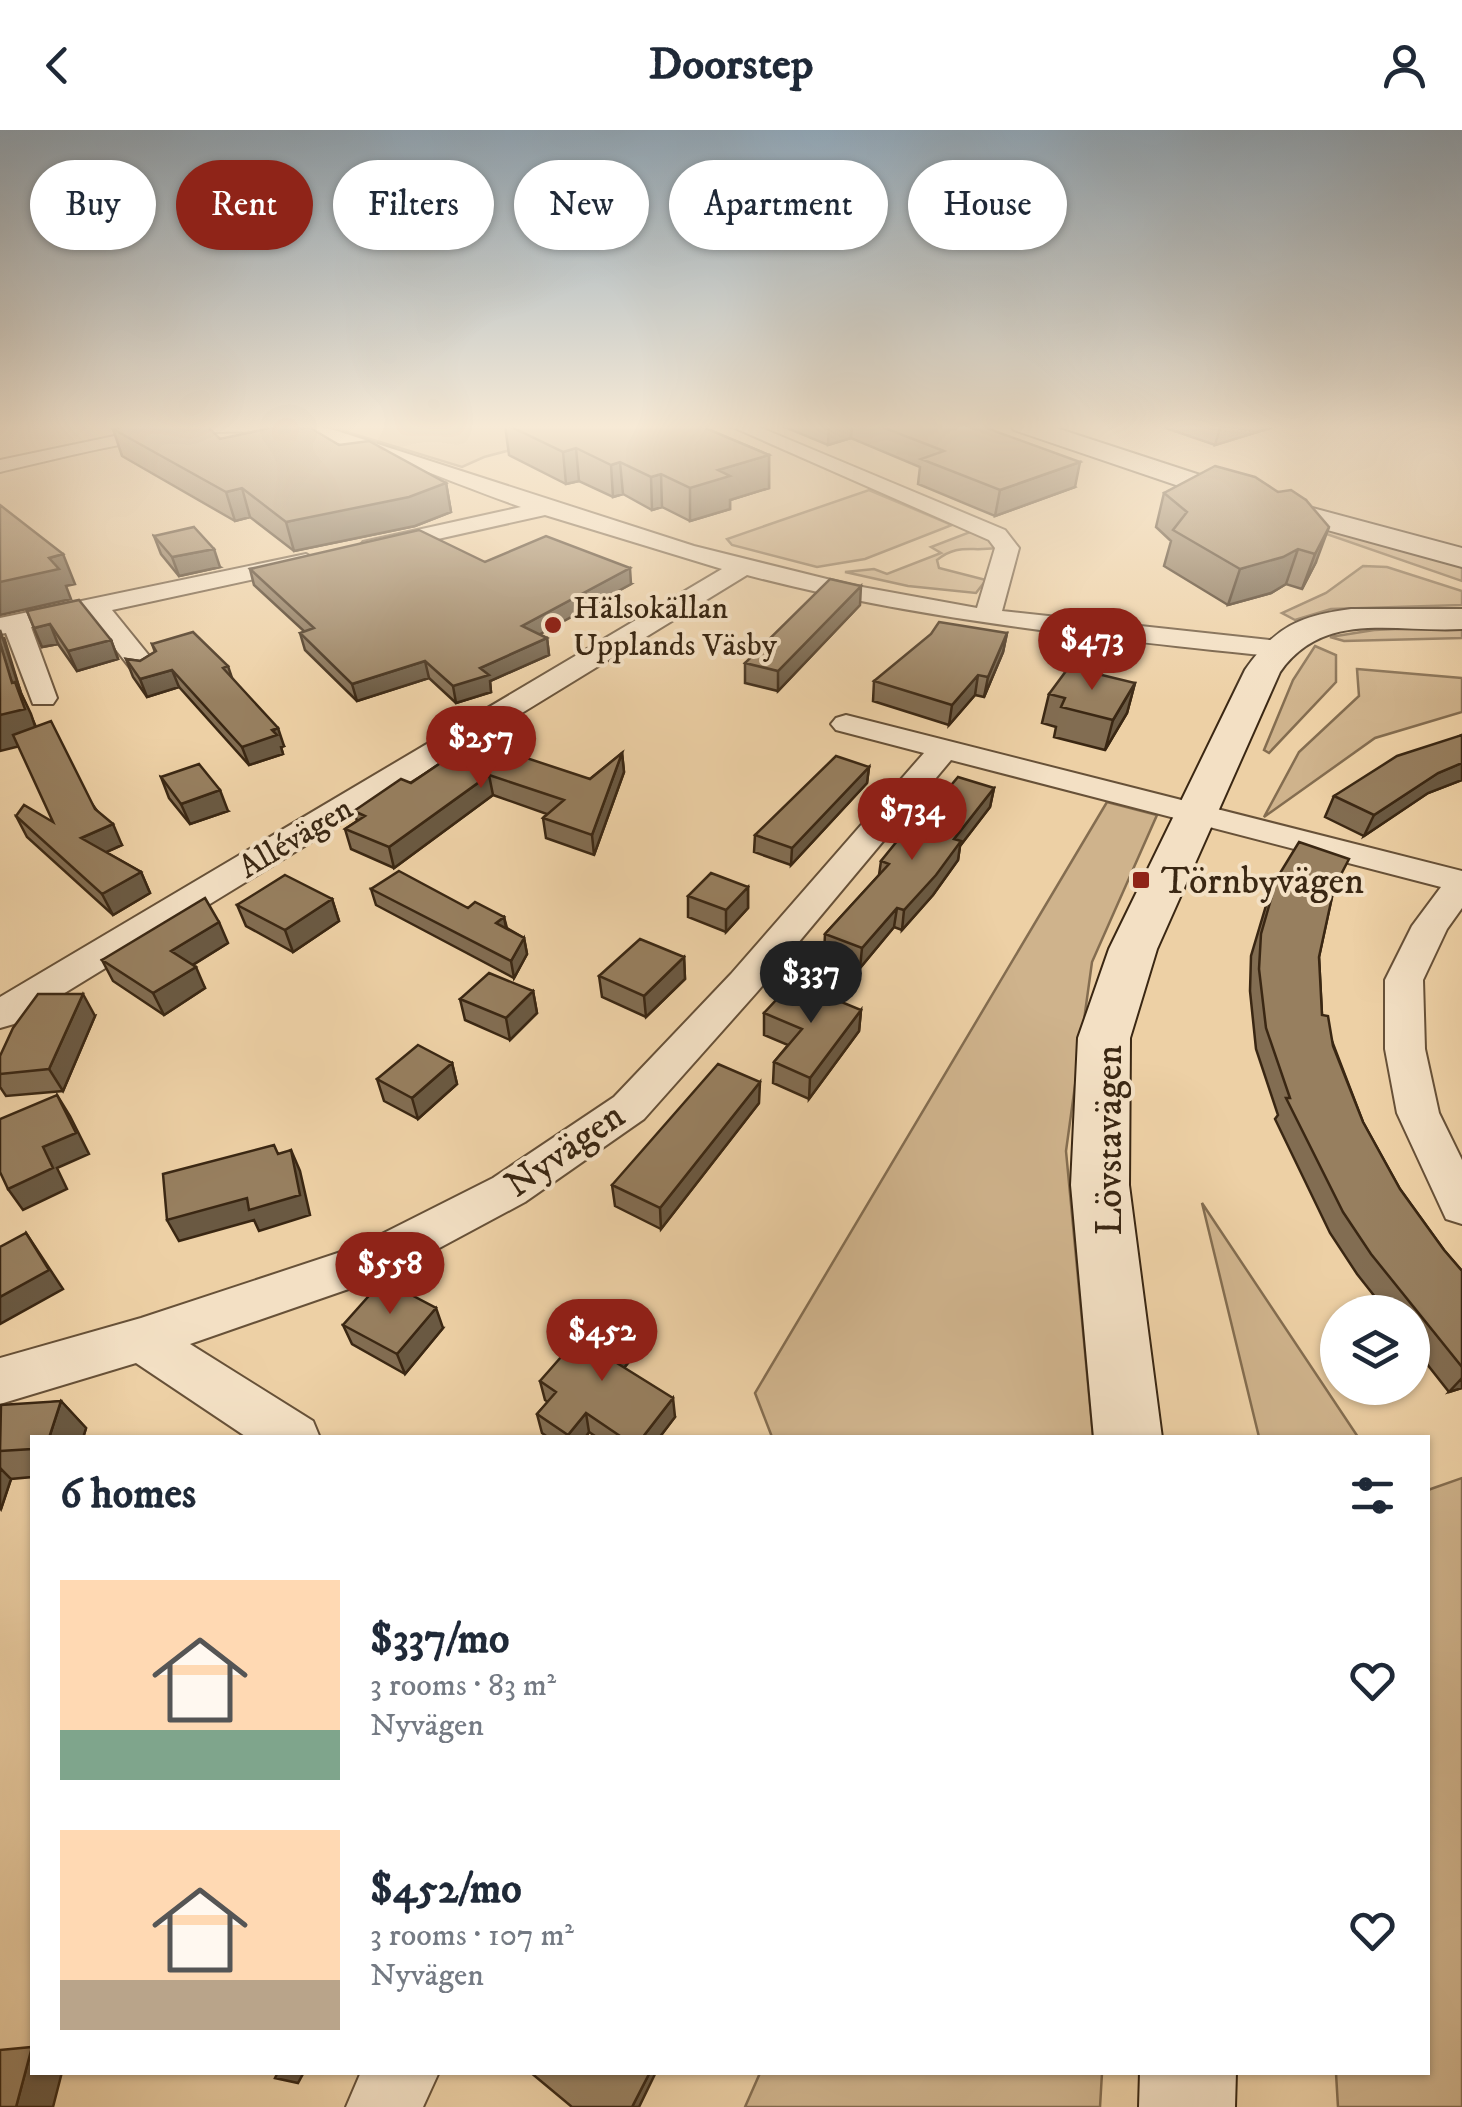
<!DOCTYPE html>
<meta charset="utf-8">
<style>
:root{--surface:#fff;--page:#f2f2f3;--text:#1f2937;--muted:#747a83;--accent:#8f2418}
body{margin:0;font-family:"IM FELL DW Pica",serif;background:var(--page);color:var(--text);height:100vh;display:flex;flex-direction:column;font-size:38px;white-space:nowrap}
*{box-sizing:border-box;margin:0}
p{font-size:32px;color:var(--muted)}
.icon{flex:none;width:55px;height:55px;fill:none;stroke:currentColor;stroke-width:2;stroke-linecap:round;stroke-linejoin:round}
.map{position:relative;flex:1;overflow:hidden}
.side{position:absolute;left:30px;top:1305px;width:1400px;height:640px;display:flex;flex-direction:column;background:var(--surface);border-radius:0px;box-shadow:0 2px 8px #0004}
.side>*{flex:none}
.top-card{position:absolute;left:30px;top:30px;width:1402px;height:90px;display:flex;gap:20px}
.tools{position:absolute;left:1320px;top:1165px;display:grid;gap:20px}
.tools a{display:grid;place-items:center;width:110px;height:110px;border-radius:50%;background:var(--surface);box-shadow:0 2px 8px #0004;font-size:50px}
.price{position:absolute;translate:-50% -85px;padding:0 22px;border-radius:35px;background:var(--accent);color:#fff;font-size:32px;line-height:65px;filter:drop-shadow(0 2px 5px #0008)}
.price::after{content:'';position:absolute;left:50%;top:60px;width:30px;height:22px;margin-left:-15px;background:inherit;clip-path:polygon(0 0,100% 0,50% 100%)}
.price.current{background:#222;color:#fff}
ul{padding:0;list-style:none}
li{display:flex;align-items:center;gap:30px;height:250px;padding:0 30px}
li span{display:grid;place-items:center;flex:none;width:280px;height:200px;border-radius:0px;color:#555}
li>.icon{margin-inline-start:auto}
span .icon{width:120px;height:120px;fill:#fffc;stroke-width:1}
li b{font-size:42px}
h2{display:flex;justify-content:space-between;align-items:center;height:120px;padding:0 30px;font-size:42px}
.chip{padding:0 35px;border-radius:45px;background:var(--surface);box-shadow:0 2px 8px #0004;font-size:35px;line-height:90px}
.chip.current{background:var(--accent);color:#fff}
header{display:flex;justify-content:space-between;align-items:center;height:130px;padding:0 30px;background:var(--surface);font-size:45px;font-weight:700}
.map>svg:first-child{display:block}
.green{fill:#cfb38c;stroke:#846d50;stroke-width:2.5}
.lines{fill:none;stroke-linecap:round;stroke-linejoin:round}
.street-casing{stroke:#675138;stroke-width:4}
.secondary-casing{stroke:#3a2713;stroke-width:4}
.street{fill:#f3e0c4;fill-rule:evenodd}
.secondary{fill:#f3e0c4;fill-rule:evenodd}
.wall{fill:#826d52;stroke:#3a2713;stroke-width:2.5}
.shaded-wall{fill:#6a5942;stroke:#3a2713;stroke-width:2.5}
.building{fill:#977f5f;stroke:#3a2713;stroke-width:2.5}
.poi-dot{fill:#8f2418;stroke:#f3e0c4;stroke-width:4}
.labels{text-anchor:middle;stroke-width:8;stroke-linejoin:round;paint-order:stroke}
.far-poi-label{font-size:32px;fill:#3a2713;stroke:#f3e0c4;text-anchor:start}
.far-street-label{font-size:32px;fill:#3a2713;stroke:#f3e0c4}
.poi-label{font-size:38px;fill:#3a2713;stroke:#f3e0c4;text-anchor:start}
.street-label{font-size:38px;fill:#3a2713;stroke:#f3e0c4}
</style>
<header><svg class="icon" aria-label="back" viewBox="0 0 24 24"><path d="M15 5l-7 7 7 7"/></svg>Doorstep<svg class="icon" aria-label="person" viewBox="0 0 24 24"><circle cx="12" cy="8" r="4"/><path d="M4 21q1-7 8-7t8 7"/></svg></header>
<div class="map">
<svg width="1462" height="1977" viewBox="0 0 1462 1977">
<rect width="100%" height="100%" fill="#edd0a5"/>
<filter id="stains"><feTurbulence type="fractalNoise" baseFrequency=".002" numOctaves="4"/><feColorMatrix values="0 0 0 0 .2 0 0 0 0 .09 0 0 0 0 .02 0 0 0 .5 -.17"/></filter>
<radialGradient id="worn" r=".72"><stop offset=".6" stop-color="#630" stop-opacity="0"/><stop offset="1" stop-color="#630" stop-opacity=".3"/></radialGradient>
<path class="green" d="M 324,295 L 605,295 L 484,327 L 462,337 Z
M 869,360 L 952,395 L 865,429 L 817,437 L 732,415 L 727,409 Z
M 1223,368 L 1462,434 L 1462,451 Z
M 970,402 L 985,405 L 995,418 C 971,422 958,413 937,430 L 939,438 L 986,450 L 976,463 L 908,456 L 845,442 L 874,439 L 887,444 L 941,423 L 931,417 Z
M 1363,436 L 1387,437 L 1462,461 L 1462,475 L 1331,479 L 1295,490 L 1282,483 L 1326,463 Z
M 1462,496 L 1462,508 L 1344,511 L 1330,507 L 1374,500 Z
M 1315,516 L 1336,525 L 1336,552 L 1269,623 L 1264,620 L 1293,550 Z
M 1357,539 L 1462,548 L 1462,582 L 1375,608 L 1264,687 L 1299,622 L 1359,566 Z
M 1107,672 L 1157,685 L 1092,832 L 1066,1021 L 1093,1307 L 772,1307 L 755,1263 Z
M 1202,1073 L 1358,1307 L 1259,1307 Z
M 1462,1348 L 1462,1977 L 1338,1977 L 1336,1943 L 1428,1942 L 1428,1360 Z
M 760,1943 L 1102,1943 L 1100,1977 L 745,1977 Z"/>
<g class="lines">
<g class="street-casing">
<path id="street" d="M 167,295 L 307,295 L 334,300 L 694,416 L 851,455 L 977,478 L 995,418 L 989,410 L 728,295 L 754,295 L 1005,400 L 1019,418 L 1002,481 L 1280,511 L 1294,519 L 1280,527 C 1100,508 922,491 747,445 L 14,894 L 0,898 L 0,867 L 722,439 L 545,385 L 371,424 L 363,422 L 359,417 L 363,412 L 521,377 C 449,352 378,318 302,306 C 201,290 98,319 0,342 L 0,330 Z
M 306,424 L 318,431 L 315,436 L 112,480 L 159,538 L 155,544 L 135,544 L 89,485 L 31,497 L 57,568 L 53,574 L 33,574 L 6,503 L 0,504 L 0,488 Z
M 846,585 L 1462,741 L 1462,778 L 1447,799 L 1423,850 L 1425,919 L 1439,983 L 1462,1030 L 1462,1094 L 1446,1089 L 1397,983 L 1385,919 L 1385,850 L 1412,796 L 1441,757 L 951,630 L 757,862 L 644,989 L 525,1072 L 389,1145 L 190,1214 L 313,1291 L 320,1308 L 248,1308 L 136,1233 L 0,1274 L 0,1228 L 141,1188 L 356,1117 L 493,1048 L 614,967 L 731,844 L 924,623 L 836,600 L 831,594 L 836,588 Z
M 361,1942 L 439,1942 L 423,1977 L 346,1977 Z"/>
</g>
<g class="secondary-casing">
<path id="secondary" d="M 284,295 L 269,304 L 256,296 L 257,295 Z
M 1010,295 L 1047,295 L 1249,361 L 1462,418 L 1462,437 L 1229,373 L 1014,300 Z
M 1351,479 L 1462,479 L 1462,499 C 1396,503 1324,479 1280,542 L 1157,819 L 1130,908 L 1129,1055 L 1162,1308 L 1094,1308 L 1071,1055 L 1078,908 L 1109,819 L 1245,540 C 1275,497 1299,486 1351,479 Z
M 1140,1942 L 1236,1942 L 1235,1977 L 1139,1977 Z"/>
</g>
<use href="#street" class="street"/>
<use href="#secondary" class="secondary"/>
</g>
<path class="wall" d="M 505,295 L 698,295 L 769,325 L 769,358 L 730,370 L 730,379 L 690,391 L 662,377 L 652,380 L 623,364 L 613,367 L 579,351 L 566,354 L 509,325 Z
M 780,295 L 981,295 L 1075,357 L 995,386 L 918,354 L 920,337 L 851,308 L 828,315 Z
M 1157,295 L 1280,295 L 1215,315 Z
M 113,299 L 220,309 L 302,299 L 339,315 L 446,353 L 451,382 L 415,396 L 294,421 L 250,387 L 235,391 L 122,326 Z
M 1278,362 L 1306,370 L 1316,432 L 1302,459 L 1286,454 L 1271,463 L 1228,475 L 1164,436 L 1171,411 L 1156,397 L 1164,363 Z
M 154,406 L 220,437 L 179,446 L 161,424 Z
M 485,432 L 631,454 L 539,504 L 547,508 L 549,525 L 490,551 L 491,562 L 456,573 L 429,548 L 357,571 L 305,520 L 300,503 L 305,502 L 254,455 L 250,439 Z
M 860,475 L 778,561 L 745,553 L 745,533 Z
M 27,481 L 111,510 L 118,529 L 77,541 L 58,514 L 42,517 Z
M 1007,503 L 1003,522 L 984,567 L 975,565 L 949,595 L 873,571 L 874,551 Z
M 4,507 L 21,563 L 36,597 L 122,715 L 106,722 L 141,742 L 150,763 L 113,785 L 27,707 L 16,686 L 53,692 Z
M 152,514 L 228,536 L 232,548 L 284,616 L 281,617 L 283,624 L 249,635 L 179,557 L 147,567 L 133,547 L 126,529 L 140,531 L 155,522 Z
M 1135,553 L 1127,583 L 1105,620 L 1054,607 L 1056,597 L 1042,593 L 1049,564 Z
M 1462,605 L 1462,650 L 1428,663 L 1364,706 L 1325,687 L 1334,666 Z
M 622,623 L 624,642 L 594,725 L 546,708 L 543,688 L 547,684 L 493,665 L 394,738 L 351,719 L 345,699 L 357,691 L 354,681 L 411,653 L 442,632 L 441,629 L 590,649 Z
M 869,637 L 867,653 L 791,735 L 754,722 L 755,705 Z
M 161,647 L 228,681 L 190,694 L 169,668 Z
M 994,658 L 990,677 L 960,716 L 958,730 L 933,765 L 902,800 L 894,797 L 860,838 L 824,824 L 825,804 L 879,745 L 881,731 L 916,697 Z
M 1277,748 L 1333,762 L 1319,827 L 1322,885 L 1363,992 L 1400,1059 L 1444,1120 L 1462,1141 L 1462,1258 L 1449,1262 L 1412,1215 L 1412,1182 L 1387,1182 L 1357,1144 L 1330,1103 L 1275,989 L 1278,985 L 1256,919 L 1250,861 L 1251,826 L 1268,769 Z
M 748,757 L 748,778 L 726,802 L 688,787 L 688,766 Z
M 371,759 L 468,778 L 504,787 L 507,798 L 524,808 L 527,824 L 514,848 L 376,775 Z
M 332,769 L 339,791 L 293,822 L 246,796 L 237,775 Z
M 228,813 L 193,835 L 205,858 L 164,885 L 113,851 L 102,830 Z
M 684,827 L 685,849 L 646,887 L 602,867 L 599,846 Z
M 533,861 L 537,883 L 510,910 L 465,890 L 460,869 Z
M 861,880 L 859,901 L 809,969 L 773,953 L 774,932 L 788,915 L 764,905 L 764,883 Z
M 95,886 L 63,961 L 6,966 L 0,957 L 0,926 Z
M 452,933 L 457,954 L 418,989 L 384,971 L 377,949 Z
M 759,973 L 661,1099 L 615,1076 L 612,1055 Z
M 343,1195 L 443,1198 L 405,1244 L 352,1214 Z
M 640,1218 L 624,1238 L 675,1287 L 659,1308 L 598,1308 L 589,1302 L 585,1308 L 549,1308 L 542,1303 L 537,1284 L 548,1272 L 545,1270 L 540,1251 Z
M 61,1271 L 86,1298 L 83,1308 L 32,1308 L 32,1347 L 11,1349 L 1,1379 L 0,1379 L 0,1278 Z"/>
<path class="shaded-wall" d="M 829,295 L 852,295 L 851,308 L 828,315 Z
M 1221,295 L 1280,295 L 1215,315 Z
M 576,318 L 579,351 L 566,354 L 563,322 Z
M 769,325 L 769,358 L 730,370 L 730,379 L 690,391 L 690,358 L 718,340 Z
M 620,332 L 623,364 L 613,367 L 611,335 Z
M 1080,332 L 1075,357 L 995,386 L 1000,360 Z
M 661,344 L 662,377 L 652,380 L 651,347 Z
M 446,353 L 451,382 L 415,396 L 294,421 L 286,392 Z
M 242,358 L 250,387 L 235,391 L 226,362 Z
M 1329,397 L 1316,432 L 1302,459 L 1315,424 Z
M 214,419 L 220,437 L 179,446 L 172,427 Z
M 1298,419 L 1286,454 L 1271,463 L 1228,475 L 1240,439 Z
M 63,424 L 75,454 L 66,456 L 71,469 L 0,485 L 0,452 L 49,428 Z
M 630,438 L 631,454 L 524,513 L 522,496 Z
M 861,456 L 860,475 L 778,561 L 778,541 Z
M 50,494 L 58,514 L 42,517 L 34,498 Z
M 0,500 L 21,563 L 31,584 L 40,611 L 0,621 L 0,585 L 12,553 L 0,513 Z
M 1007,503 L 1003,522 L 984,567 L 988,547 Z
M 547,508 L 549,525 L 490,551 L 491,562 L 456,573 L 453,556 L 480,538 Z
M 111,510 L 118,529 L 77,541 L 68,521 Z
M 425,531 L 429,548 L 357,571 L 352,554 Z
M 172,540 L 179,557 L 147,567 L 140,549 Z
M 978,545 L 975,565 L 949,595 L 952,575 Z
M 1135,553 L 1127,583 L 1105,620 L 1113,590 Z
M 278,598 L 284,616 L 281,617 L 283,624 L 249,635 L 242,617 Z
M 622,623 L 624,642 L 594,725 L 592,705 Z
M 1462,633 L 1462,650 L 1428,663 L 1364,706 L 1374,685 L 1438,643 Z
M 869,637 L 867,653 L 791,735 L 792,718 Z
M 489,645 L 493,665 L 394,738 L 389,717 Z
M 994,658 L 990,677 L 960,716 L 958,730 L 933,765 L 902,800 L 904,780 L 954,709 Z
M 220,660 L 228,681 L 190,694 L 181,674 Z
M 113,694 L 122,715 L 91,729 L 81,708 Z
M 141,742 L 150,763 L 113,785 L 102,764 Z
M 748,757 L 748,778 L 726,802 L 726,780 Z
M 332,769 L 339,791 L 293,822 L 285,800 Z
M 897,778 L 894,797 L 860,838 L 862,818 Z
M 504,787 L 507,803 L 496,793 Z
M 219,792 L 228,813 L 181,842 L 171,821 Z
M 524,808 L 527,824 L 514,848 L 511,831 Z
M 684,827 L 685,849 L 646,887 L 644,866 Z
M 196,837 L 205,858 L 164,885 L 153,863 Z
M 533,861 L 537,883 L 510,910 L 506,888 Z
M 83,864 L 95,886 L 63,961 L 49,939 Z
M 861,880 L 859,901 L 809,969 L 810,948 Z
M 452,933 L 457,954 L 418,989 L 412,968 Z
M 760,952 L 759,973 L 661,1099 L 660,1078 Z
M 57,965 L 70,986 L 89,1024 L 57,1038 L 67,1059 L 23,1080 L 8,1059 L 43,1017 Z
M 291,1020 L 300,1041 L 310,1085 L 259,1101 L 254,1090 L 179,1111 L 167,1090 Z
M 26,1103 L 63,1159 L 0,1194 L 0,1167 Z
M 436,1178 L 443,1198 L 405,1244 L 397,1224 Z
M 638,1199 L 640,1218 L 615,1249 L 612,1230 Z
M 1462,1248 L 1462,1258 L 1449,1262 Z
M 673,1268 L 675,1287 L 659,1308 L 642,1308 Z
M 61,1271 L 86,1298 L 83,1308 L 49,1308 Z
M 586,1283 L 589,1302 L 585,1308 L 569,1308 L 568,1305 Z
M 0,1338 L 11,1349 L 1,1379 L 0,1377 Z
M 32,1917 L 32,1942 L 62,1942 L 53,1977 L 16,1977 Z
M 278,1942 L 304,1942 L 298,1953 L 275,1948 Z
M 650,1942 L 656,1942 L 639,1977 L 632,1977 Z"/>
<path class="building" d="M 132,295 L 206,295 L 220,309 L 284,295 L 296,295 L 302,299 L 309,297 L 339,315 L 369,311 L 446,353 L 409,367 L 286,392 L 242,358 L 226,362 L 113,299 Z
M 507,295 L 698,295 L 769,325 L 718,340 L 730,346 L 690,358 L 661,344 L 651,347 L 620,332 L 611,335 L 576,318 L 563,322 Z
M 877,295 L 978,295 L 1080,332 L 1000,360 L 921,329 L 944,321 Z
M 1215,336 L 1255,347 L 1278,362 L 1291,360 L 1306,370 L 1329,397 L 1315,424 L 1298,419 L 1283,427 L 1240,439 L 1173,400 L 1187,382 L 1164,363 Z
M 0,375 L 63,424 L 49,428 L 59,439 L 0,452 Z
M 194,397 L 214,419 L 172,427 L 154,406 Z
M 419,400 L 485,432 L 546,406 L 630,438 L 522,496 L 547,508 L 480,538 L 489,545 L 453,556 L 425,531 L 352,554 L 300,503 L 314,498 L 250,439 Z
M 830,449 L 861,456 L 778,541 L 745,533 Z
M 79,470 L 111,510 L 68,521 L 50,494 L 34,498 L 27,481 Z
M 939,492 L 1007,503 L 988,547 L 978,545 L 952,575 L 874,551 L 931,504 Z
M 193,502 L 228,536 L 223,538 L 278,598 L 272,600 L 277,605 L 242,617 L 172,540 L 140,549 L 126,529 L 140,531 L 156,521 L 152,514 Z
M 0,513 L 12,553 L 15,552 L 25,579 L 0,585 Z
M 1069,537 L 1135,553 L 1113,590 L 1061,577 L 1065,568 L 1049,564 Z
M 51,591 L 95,679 L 113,694 L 81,708 L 141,742 L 102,764 L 16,686 L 24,675 L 53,692 L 13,605 Z
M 457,605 L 590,649 L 622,623 L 592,705 L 543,688 L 564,670 L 489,645 L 389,717 L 345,699 L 365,686 L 354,681 L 401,649 L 411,653 L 445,630 L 441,629 L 448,611 Z
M 1462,605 L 1462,633 L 1438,643 L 1374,685 L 1334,666 L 1397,626 Z
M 836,626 L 869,637 L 792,718 L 755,705 Z
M 199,634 L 220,660 L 181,674 L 161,647 Z
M 958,647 L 994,658 L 954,709 L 961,711 L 936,745 L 904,780 L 897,778 L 862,818 L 825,804 L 889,734 L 881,731 L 910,695 L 916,697 Z
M 1299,712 L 1349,729 L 1334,758 L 1319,827 L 1322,885 L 1328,886 L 1333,916 L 1363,992 L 1400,1059 L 1444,1120 L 1462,1141 L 1462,1237 L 1371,1124 L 1343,1082 L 1286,968 L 1290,968 L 1266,898 L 1259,839 L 1261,804 L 1277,748 Z
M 399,741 L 468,778 L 475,772 L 504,787 L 496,793 L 524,808 L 511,831 L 371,759 Z
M 711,743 L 748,757 L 726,780 L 688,766 Z
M 285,745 L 332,769 L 285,800 L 237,775 Z
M 205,768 L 219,792 L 171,821 L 196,837 L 153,863 L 102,830 Z
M 640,809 L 684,827 L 644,866 L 599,846 Z
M 489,843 L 533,861 L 506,888 L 460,869 Z
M 793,852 L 861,880 L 810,948 L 774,932 L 802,899 L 764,883 Z
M 38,864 L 83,864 L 49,939 L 0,944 L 0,926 L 13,898 Z
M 418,915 L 452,933 L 412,968 L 377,949 Z
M 718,934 L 760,952 L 660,1078 L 612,1055 Z
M 57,965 L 76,1003 L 43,1017 L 53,1038 L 8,1059 L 0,1042 L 0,989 Z
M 274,1015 L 278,1024 L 291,1020 L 300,1065 L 249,1080 L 247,1068 L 167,1090 L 163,1044 Z
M 26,1103 L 49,1140 L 0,1167 L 0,1117 Z
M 383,1150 L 436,1178 L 397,1224 L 343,1195 Z
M 604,1178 L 638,1199 L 612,1230 L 673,1268 L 642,1308 L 623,1308 L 586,1283 L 568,1305 L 537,1284 L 556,1262 L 540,1251 Z
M 61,1271 L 49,1308 L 32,1308 L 32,1319 L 0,1321 L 1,1275 Z
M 32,1917 L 16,1977 L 0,1977 L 0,1920 Z
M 530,1942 L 650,1942 L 632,1977 L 572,1977 Z"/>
<linearGradient id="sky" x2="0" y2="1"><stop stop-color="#91a8b9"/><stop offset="0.52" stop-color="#f7ead6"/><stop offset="1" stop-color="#f7ead6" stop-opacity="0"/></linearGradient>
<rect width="1462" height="571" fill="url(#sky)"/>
<g class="poi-dot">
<circle cx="553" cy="495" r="10"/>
<rect x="1131" y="740" width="20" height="20" rx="5"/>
</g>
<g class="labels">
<g class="far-poi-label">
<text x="573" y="488">Hälsokällan<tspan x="573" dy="37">Upplands Väsby</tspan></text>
</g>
<g class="far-street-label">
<text transform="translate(295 707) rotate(-31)" y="11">Allévägen</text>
</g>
<g class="poi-label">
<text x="1161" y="763">Törnbyvägen</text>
</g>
<g class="street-label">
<text transform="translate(1108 1010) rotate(-90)" y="13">Lövstavägen</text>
<text transform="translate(564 1019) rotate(-35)" y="13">Nyvägen</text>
</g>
</g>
<rect width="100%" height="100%" filter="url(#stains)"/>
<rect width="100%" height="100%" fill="url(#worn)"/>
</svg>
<div class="tools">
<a><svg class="icon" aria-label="layers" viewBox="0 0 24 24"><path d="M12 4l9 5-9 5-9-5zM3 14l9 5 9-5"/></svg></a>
</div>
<b class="price" style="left:1092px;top:563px">$473</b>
<b class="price" style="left:481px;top:661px">$257</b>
<b class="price" style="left:912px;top:733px">$734</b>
<b class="price current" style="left:811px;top:896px">$337</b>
<b class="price" style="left:390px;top:1187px">$558</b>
<b class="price" style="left:602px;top:1254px">$452</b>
<div class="top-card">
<a class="chip">Buy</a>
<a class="chip current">Rent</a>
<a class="chip">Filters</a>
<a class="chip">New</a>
<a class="chip">Apartment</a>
<a class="chip">House</a>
</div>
<section class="side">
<h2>6 homes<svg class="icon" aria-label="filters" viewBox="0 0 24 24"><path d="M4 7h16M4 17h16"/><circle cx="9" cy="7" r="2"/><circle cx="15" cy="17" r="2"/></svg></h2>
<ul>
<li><span style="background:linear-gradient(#ffd9b3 75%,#7fa58c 0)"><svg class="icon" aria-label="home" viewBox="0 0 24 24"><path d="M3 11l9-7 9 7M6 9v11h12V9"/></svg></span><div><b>$337/mo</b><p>3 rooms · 83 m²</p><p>Nyvägen</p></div><svg class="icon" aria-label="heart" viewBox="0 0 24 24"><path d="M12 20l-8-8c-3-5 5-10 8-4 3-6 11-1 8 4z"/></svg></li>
<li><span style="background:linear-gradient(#ffd9b3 75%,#b9a48a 0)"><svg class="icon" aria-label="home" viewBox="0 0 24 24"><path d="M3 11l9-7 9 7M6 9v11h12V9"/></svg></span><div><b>$452/mo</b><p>3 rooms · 107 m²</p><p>Nyvägen</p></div><svg class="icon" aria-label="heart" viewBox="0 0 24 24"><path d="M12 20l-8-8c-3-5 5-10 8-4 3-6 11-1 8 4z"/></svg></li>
</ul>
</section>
</div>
